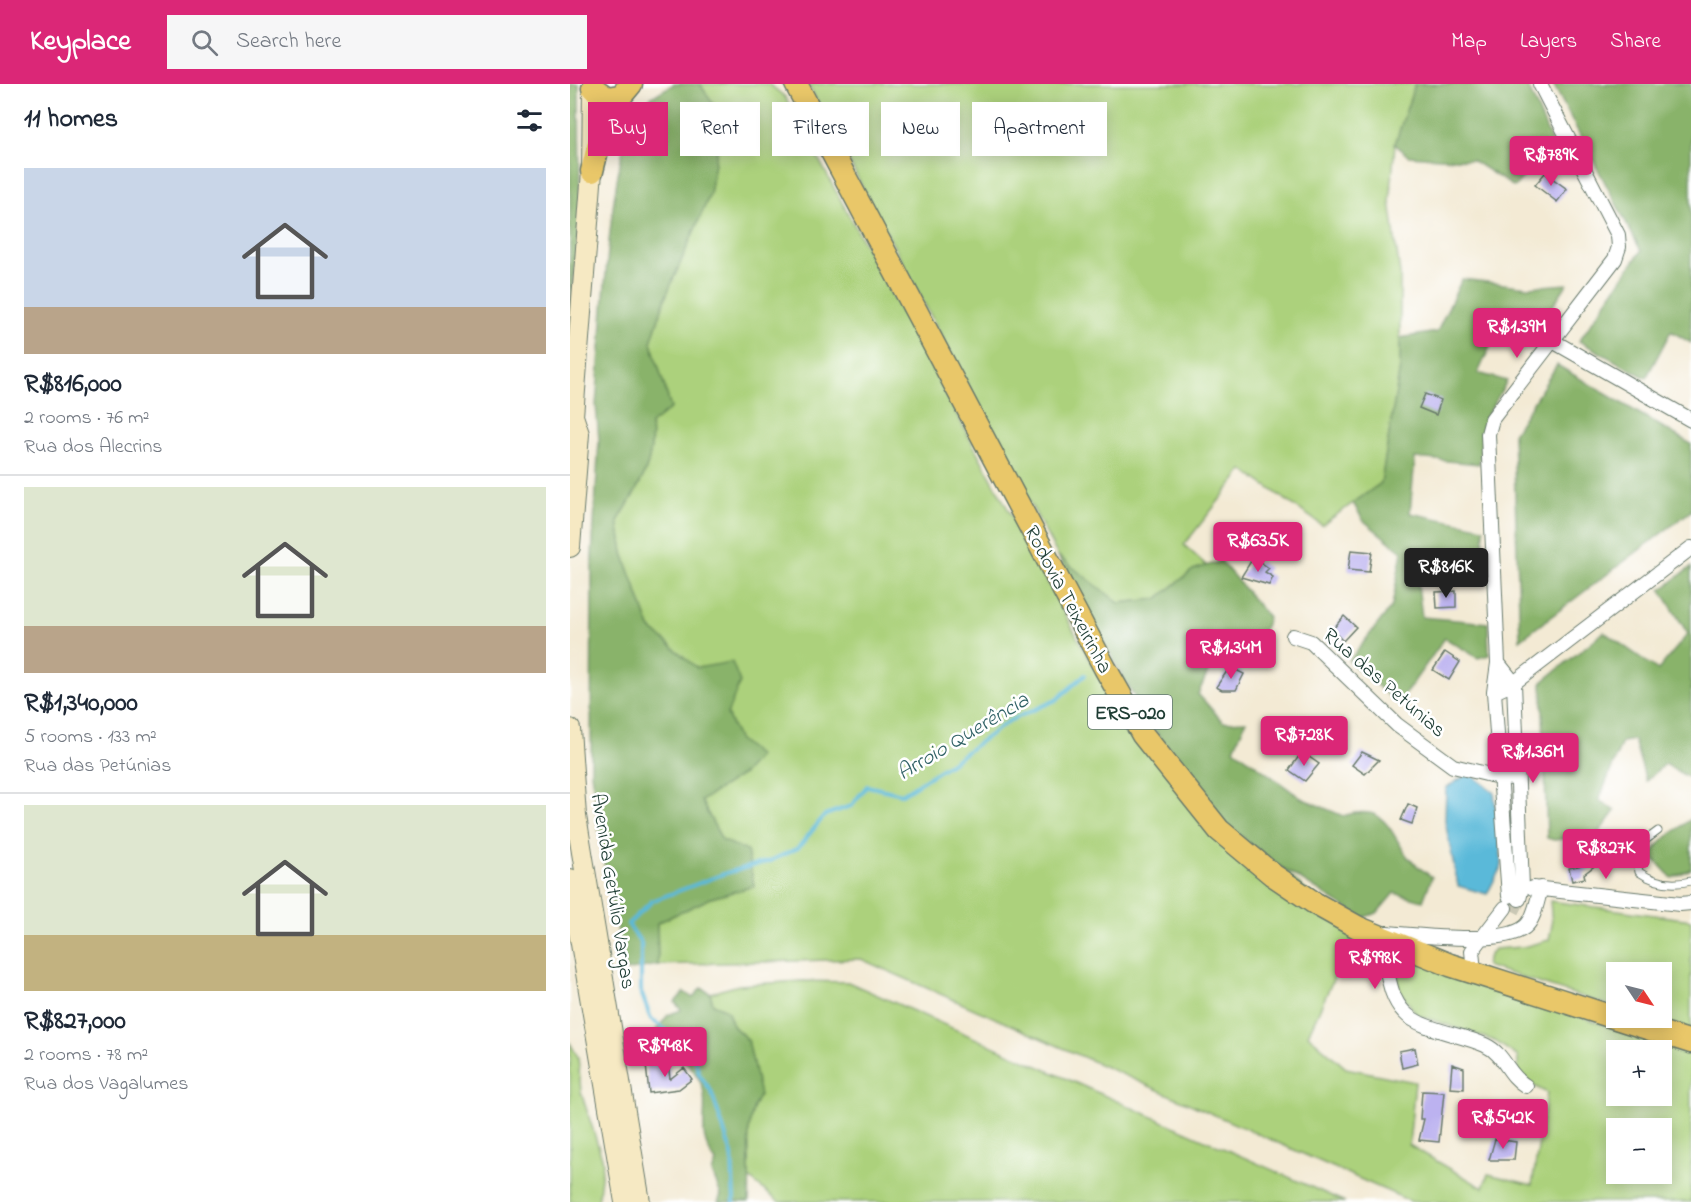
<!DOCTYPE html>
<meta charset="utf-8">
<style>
:root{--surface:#fff;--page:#f6f6f7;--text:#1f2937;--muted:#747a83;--line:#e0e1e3;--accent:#db2777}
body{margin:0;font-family:"Indie Flower",sans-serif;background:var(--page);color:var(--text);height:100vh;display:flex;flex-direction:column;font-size:22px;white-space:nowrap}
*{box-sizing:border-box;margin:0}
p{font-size:20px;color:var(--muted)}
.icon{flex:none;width:33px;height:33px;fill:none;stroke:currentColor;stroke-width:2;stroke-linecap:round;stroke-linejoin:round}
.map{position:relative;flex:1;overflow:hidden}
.panel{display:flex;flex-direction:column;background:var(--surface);width:570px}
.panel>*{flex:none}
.hud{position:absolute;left:18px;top:18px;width:570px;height:54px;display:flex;gap:12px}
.needle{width:39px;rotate:125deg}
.fabs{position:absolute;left:1036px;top:878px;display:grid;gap:12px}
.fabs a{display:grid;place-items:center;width:66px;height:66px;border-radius:0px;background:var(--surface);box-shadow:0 3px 15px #0003;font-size:30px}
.price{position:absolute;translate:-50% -51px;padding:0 14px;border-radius:6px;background:var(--accent);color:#fff;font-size:20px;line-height:39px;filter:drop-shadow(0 2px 3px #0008)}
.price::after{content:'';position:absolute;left:50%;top:36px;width:18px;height:14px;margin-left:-9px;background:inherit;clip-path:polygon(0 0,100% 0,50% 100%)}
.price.on{background:#222;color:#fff}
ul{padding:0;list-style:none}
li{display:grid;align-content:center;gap:12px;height:318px;padding:0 24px}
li+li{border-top:2px solid var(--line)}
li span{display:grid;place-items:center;height:186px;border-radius:0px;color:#555}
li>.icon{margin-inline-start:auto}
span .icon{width:108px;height:108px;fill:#fffc;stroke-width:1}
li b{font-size:26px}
h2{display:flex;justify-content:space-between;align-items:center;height:72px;padding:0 24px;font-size:26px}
.chip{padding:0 21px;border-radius:0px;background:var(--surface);box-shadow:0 3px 15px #0003;font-size:21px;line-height:54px}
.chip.on{background:var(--accent);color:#fff}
header{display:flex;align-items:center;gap:36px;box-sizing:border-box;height:84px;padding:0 30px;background:var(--accent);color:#fff}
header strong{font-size:28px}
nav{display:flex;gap:33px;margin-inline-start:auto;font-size:21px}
.search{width:420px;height:54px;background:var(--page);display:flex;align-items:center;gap:15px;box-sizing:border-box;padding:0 21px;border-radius:0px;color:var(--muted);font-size:22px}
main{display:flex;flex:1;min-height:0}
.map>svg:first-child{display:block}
.green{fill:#acd17b;stroke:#668758;stroke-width:1.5;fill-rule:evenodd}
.forest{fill:#89b36b;stroke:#547850;stroke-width:1.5}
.water{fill:#5ab9d9;stroke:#3c7b86;stroke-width:1.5}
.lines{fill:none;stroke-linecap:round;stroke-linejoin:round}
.stream{stroke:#5ab9d9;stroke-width:4}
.building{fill:#bcb2f0}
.street-tunnel{stroke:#c9c7b4;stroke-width:14;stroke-dasharray:14 7;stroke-linecap:butt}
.lane-casing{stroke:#697a6c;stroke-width:9}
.street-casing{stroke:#697a6c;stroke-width:16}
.secondary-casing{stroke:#697a6c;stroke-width:22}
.primary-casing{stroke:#697a6c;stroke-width:25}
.lane{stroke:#fff;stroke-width:7}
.street{stroke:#fff;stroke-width:14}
.secondary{stroke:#f6e9c3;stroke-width:20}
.primary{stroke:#e9c769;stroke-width:22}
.labels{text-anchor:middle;stroke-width:5;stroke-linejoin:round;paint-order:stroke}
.shield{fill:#fff;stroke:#627771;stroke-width:1.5}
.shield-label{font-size:20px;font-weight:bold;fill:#1f3d34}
.street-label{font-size:21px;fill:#1f3d34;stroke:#fff}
.water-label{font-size:22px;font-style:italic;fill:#316266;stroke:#fff}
</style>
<header>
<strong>Keyplace</strong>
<div class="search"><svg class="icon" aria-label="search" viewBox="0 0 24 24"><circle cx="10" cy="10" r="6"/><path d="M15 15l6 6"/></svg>Search here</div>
<nav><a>Map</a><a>Layers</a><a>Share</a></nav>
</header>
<main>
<section class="panel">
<h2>11 homes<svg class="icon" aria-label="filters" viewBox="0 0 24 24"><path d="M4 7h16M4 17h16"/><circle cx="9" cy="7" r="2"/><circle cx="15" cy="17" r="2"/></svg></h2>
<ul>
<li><span style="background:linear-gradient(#c9d6e8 75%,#b9a48a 0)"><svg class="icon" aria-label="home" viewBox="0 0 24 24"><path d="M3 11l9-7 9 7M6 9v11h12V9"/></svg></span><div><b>R$816,000</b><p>2 rooms · 76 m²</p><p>Rua dos Alecrins</p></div></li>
<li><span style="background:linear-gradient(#dfe7d0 75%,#b9a48a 0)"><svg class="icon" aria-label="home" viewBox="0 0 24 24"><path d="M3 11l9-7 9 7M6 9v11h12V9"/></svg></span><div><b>R$1,340,000</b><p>5 rooms · 133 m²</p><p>Rua das Petúnias</p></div></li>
<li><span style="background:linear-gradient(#dfe7d0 70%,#c2b280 0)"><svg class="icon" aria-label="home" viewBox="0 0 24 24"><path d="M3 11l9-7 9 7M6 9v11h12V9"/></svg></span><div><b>R$827,000</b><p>2 rooms · 78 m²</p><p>Rua dos Vagalumes</p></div></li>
</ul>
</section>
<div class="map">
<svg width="1121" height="1118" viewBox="0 0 1121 1118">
<rect width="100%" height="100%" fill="#fff"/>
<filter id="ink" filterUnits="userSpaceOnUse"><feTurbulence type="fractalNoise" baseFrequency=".0167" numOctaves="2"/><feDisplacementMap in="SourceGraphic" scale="12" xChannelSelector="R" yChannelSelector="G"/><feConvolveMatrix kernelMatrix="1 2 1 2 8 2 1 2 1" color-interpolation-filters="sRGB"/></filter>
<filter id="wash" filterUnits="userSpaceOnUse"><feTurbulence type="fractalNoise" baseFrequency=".008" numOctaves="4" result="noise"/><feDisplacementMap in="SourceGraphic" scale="24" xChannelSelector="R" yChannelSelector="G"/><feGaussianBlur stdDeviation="1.35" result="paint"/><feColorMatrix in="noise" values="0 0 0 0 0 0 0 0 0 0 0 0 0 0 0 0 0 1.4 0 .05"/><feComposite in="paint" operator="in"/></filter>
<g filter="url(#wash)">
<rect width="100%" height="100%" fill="#f3ead4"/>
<path class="green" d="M 130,0 L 199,0 L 215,13 L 524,584 L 566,652 L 784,850 L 738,951 L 776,984 L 845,998 L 839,1061 L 913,1104 L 918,1090 L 962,1101 L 977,1009 L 948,993 L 948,973 L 925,957 L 847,931 L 829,906 L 826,868 L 1121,971 L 1121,1118 L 842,1118 L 291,875 L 88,881 L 87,839 L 141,814 L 184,802 L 177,767 L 152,756 L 131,716 L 173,690 L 168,655 L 157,630 L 170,598 L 127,584 L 80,544 L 53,469 L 48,437 C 68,404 85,381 81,340 L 101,324 L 81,258 L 96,212 L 140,110 L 152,34 ZM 1047,966 L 1092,966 L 1092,1011 L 1047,1011 ZM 1047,1044 L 1092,1044 L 1092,1089 L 1047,1089 Z
M 238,0 L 845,0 L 825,60 L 820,117 L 830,190 L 830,283 L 811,399 L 752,441 L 673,386 L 614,461 L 637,482 L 623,486 L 587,515 L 548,519 L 488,472 Z
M 980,817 L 1121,836 L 1121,947 L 1077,933 L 1092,933 L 1092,888 L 1047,888 L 1047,924 L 916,882 L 917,875 L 924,865 L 953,863 L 979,856 L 982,841 Z
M 232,897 L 278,898 L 775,1118 L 209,1118 L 179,1094 C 181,1065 172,1036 189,1011 L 178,956 L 163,942 L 157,926 L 143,920 L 140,909 L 169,901 Z
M 0,959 L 8,973 L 11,1008 L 33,1077 L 28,1118 L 0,1118 Z"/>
<path class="forest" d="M 0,0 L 9,0 L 10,132 L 0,225 Z
M 104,0 L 130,0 L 152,34 L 140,110 L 96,212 L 81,258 L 101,324 L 81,340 C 85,382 68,403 48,437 L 53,469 L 80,544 L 127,584 L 162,578 L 170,598 L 157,630 L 168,655 L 189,672 L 173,690 L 131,717 L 152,756 L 177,767 L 184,802 L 141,814 L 87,839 L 88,881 L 56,887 L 35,784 L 21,689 L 22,472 L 29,356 L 26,321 C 31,267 39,56 70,23 C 79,13 93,6 104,0 Z
M 845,0 L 957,0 L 983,61 L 944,103 L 902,76 L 838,72 L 825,60 Z
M 983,0 L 1121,0 L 1121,259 L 1101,247 L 1076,294 L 1009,257 L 1071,167 Z
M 892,195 L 958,203 L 997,200 L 960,257 L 925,252 L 908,289 L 937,297 L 914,336 L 909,380 L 845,374 L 840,429 L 914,444 L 913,495 L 847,493 L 852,533 L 918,539 L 919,571 L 908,574 L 875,554 L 828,620 L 779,577 L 822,522 L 832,468 L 793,436 L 783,419 L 811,399 L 830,283 L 830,254 L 867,248 Z
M 987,281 L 1121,360 L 1121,427 L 950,556 L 943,350 Z
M 488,472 L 549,519 L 587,515 L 623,486 L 651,477 L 698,533 L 694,546 L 639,586 L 628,610 L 653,638 L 676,637 L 664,665 L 731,714 L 773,732 C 815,719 818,744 837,772 C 843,780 854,787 862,793 L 853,817 L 824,809 L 807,829 L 792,834 L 709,782 L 656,740 L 582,643 L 546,581 Z
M 1121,483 L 1121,695 L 1095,680 L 1076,697 L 1064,656 L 1052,658 L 1029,716 L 1045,727 L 1027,751 L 984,756 L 977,754 L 972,598 L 1034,548 L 1088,586 L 1118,550 L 1091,506 Z
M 1121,735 L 1121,785 L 1102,794 L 1080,771 L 1094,755 Z
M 131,904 L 140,909 L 143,920 L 157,926 L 163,942 L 178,956 L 190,1011 C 171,1038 182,1085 179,1118 L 148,1118 L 151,1111 L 142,1088 L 146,1078 C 126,1049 137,1041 134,1010 C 131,985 101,964 83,950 L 98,931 L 111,926 L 105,918 L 114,908 L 123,914 Z"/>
<path class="water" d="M 899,689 L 924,708 L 932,781 L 917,810 L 888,802 L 875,737 L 876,704 Z"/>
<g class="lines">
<path class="stream" d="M 164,1118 L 162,1071 L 141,1007 L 129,990 L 123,967 L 81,935 L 71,908 L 71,859 L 58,840 L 82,817 L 156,789 L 200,777 L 228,764 L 255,731 L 281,722 L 297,702 L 332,710 L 381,679 L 439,637 L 486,616 L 515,591"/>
</g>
<g id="blocks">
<path class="building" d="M 975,89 L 997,105 L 987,118 L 965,101 Z
M 855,310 L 871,316 L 866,331 L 849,324 Z
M 781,466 L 802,468 L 799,488 L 778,486 Z
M 681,477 L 686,481 L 690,478 L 699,484 L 695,488 L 703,493 L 699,501 L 671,493 Z
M 886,507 L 886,523 L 867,524 L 866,508 Z
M 774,532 L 786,543 L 773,557 L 762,546 Z
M 875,568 L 890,578 L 879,596 L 863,586 Z
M 660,583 L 674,590 L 666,606 L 652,606 L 646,603 Z
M 732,668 L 749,680 L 735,697 L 719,686 Z
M 792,668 L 809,676 L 795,690 L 782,681 Z
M 838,720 L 847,724 L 842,740 L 831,736 Z
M 1031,756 L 1040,770 L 1014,790 L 1015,794 L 1002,797 L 999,784 L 1013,781 L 1009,774 Z
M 845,964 L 848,980 L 832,984 L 829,967 Z
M 98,978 L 100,995 L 114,984 L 122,995 L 109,1005 L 79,1009 L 76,981 Z
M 882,980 L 894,984 L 894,1005 L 880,1004 Z
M 852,1007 L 874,1008 L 869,1058 L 849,1056 L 854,1035 L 850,1035 Z
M 925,1055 L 946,1058 L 944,1076 L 919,1076 Z"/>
</g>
</g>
<g filter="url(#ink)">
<use href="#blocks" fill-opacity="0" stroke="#697a6c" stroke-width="1.5"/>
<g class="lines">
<path class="street-tunnel" d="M 943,827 L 949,815"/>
<g class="lane-casing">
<path id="lane" d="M 1088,747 L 1073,758 L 1066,770 L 1069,788 C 1085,799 1101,802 1121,797"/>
</g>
<g class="street-casing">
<path id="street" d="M 981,256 L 1121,336
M 723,552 L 741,558 L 827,641 L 883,682 L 929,693 L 947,694
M 928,579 L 944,599 L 952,803 L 949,815
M 924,608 L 944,599 L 1121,464
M 963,804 L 1110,820 L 1121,819
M 939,812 L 924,608 L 928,579 L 918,350 L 922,335 L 1045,175 L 1049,163 L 1048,151 L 970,0
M 817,849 C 848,851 932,862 955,843 C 965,835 967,816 971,804
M 805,851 C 820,874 814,907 834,928 C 850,946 892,950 915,961 C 936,971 936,990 956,1002
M 904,887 L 902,867 L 935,824"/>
</g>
<g class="secondary-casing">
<path id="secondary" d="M 0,463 L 9,350 L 3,332 L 22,87 L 23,0
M 0,645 L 6,732 L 70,1118
M 0,795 L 55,1118"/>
</g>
<g class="primary-casing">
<path id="primary" d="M 226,0 L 535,584 L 573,651 L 649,746 L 703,791 L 746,820 L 789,844 L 880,881 L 1121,958
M 23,4 L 37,14 L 49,12
M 22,87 L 36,30 L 61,0"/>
</g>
<use href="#lane" class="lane"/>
<use href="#street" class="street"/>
<use href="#secondary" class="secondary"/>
<use href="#primary" class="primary"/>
</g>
</g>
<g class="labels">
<rect class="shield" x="518" y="611" width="84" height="34" rx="4.5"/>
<g class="shield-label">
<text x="560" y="635">ERS-020</text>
</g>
<g class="street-label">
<text transform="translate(499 515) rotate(62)" y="7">Rodovia Teixeirinha</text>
<text transform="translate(815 598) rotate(41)" y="7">Rua das Petúnias</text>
<text transform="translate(44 807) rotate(81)" y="7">Avenida Getúlio Vargas</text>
</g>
<g class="water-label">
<text transform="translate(392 651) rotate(-31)" y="8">Arroio Querência</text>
</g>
</g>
</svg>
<div class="fabs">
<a><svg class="needle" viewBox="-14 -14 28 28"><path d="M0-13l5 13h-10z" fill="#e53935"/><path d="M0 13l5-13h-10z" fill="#747a83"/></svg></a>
<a>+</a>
<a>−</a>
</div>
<b class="price" style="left:981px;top:103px">R$789K</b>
<b class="price" style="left:947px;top:275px">R$1.39M</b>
<b class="price" style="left:688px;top:489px">R$635K</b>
<b class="price on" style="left:876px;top:515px">R$816K</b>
<b class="price" style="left:661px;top:596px">R$1.34M</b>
<b class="price" style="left:734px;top:683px">R$728K</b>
<b class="price" style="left:963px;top:700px">R$1.36M</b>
<b class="price" style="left:1036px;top:796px">R$827K</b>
<b class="price" style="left:805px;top:906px">R$998K</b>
<b class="price" style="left:95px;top:994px">R$948K</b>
<b class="price" style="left:933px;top:1066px">R$542K</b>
<div class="hud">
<a class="chip on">Buy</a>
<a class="chip">Rent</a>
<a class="chip">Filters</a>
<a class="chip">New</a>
<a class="chip">Apartment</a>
</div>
</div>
</main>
